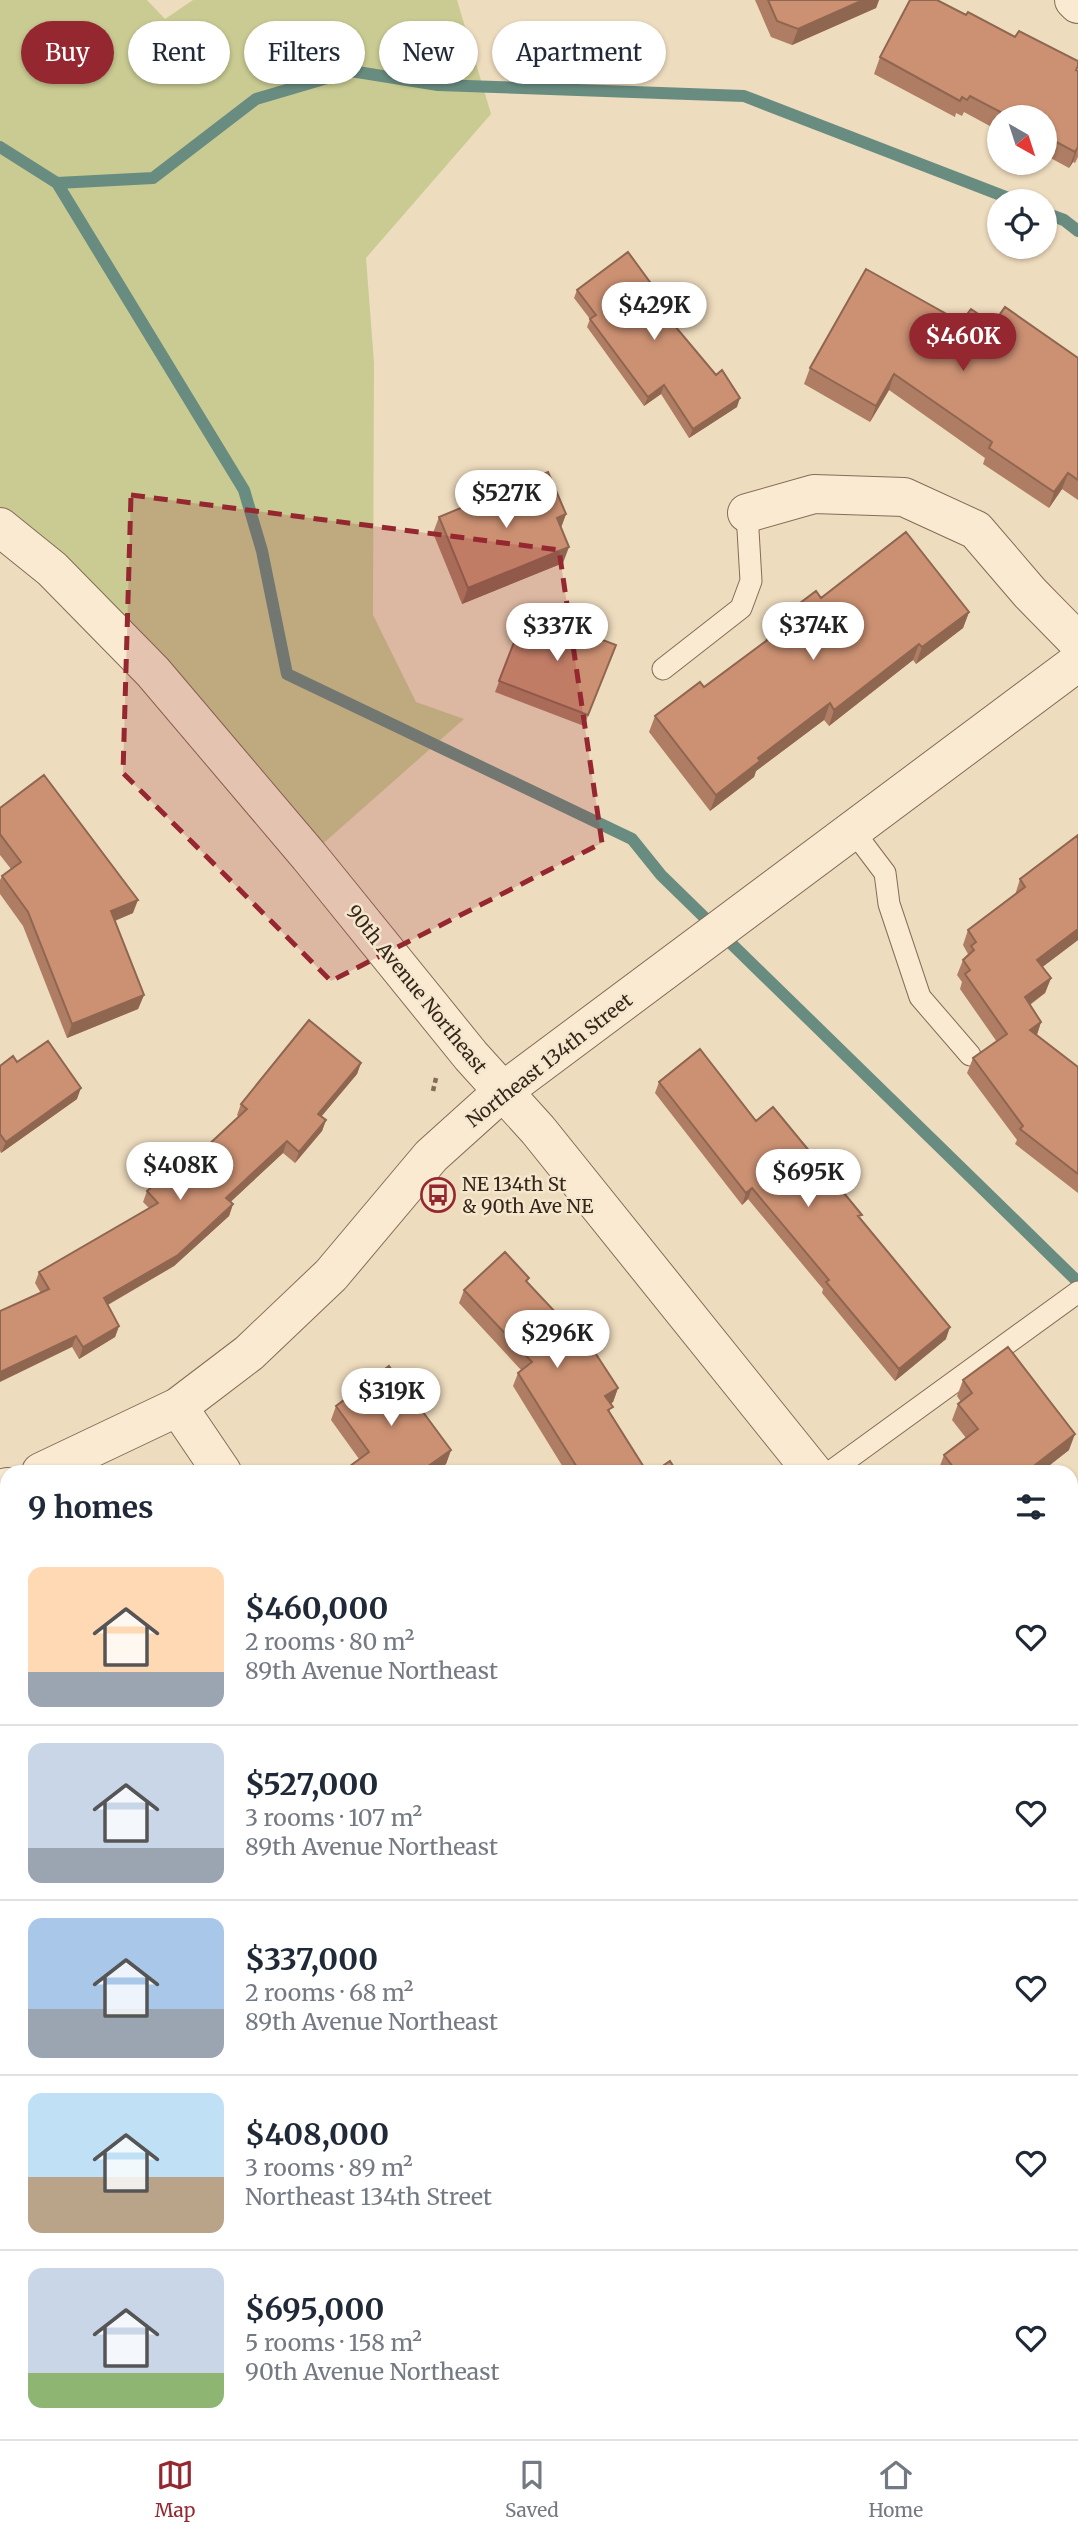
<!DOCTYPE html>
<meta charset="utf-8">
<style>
:root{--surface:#fff;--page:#f2f2f3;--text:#1f2937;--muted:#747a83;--line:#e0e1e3;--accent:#952730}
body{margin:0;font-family:Merriweather,serif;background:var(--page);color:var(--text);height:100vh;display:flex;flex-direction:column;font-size:26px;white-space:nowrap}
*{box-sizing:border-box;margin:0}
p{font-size:23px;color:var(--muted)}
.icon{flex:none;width:38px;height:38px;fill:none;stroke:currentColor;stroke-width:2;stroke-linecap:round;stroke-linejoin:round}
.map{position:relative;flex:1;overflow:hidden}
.panel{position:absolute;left:0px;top:1465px;width:1078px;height:975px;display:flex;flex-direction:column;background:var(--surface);border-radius:21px 21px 0 0;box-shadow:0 2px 5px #0004}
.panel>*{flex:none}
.top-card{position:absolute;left:21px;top:21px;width:700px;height:63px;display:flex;gap:14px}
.needle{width:46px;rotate:141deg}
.buttons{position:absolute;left:987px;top:105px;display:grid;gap:14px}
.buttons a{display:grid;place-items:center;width:70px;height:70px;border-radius:50%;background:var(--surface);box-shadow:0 2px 5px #0004;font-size:35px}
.price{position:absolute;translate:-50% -60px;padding:0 16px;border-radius:24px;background:#fff;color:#222;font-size:23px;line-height:46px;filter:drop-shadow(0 2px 4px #0008)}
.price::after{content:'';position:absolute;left:50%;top:42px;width:21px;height:16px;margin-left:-10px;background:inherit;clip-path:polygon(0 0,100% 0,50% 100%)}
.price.current{background:var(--accent);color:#fff}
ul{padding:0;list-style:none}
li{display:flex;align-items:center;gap:21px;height:175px;padding:0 28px}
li+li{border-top:2px solid var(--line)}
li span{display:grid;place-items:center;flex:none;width:196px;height:140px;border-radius:14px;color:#555}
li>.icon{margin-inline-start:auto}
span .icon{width:84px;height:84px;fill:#fffc;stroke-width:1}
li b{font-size:30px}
h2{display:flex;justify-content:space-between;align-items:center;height:84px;padding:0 28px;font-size:30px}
.chip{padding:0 24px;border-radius:32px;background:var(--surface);box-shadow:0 2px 5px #0004;font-size:24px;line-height:63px}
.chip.current{background:var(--accent);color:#fff}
.dock{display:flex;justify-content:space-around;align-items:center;height:98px;border-top:2px solid var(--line);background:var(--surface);font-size:19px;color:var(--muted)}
.dock a{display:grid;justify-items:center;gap:4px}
.dock .current{color:var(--accent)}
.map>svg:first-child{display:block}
.green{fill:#c9cb92}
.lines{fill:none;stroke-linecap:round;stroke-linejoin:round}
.stream{stroke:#698c81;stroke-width:12}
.service-casing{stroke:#866c57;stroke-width:23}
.minor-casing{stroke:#866c57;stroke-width:40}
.tertiary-casing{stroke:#866c57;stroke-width:40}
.path{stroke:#866c57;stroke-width:4.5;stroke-dasharray:5 3.5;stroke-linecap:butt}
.service{stroke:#f9ead1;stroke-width:21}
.minor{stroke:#f9ead1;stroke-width:38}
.tertiary{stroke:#f9ead1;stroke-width:38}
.wall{fill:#af7d63}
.shaded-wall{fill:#8f6650}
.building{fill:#cc9173;stroke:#8f6650;stroke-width:2}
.marked{fill:#952730;fill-opacity:0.2;stroke:#952730;stroke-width:5;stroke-dasharray:14 9;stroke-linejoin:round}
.labels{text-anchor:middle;stroke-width:5;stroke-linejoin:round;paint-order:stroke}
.street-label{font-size:19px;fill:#35261b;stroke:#f5e7cd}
.poi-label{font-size:19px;fill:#35261b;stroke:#f5e7cd;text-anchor:start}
</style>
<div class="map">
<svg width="1078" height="2439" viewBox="0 0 1078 2439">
<rect width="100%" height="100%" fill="#eedcbe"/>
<path class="green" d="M 0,0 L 147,0 L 165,19 L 193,0 L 457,0 L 491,114 L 366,258 L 374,363 L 373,615 L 416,702 L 464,719 L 309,856 L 0,527 Z"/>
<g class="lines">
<path class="stream" d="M 0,147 L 57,183 L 244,490 L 262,551 L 287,674 L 632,839 L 661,875 L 1078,1282
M 57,183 L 153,178 L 256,99 L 351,71 L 438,85 L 744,96 L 1016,201
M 1045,213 L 1064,220 L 1078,231"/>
<g class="service-casing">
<path id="service" d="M 663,669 L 741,608 L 751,581 L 747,513
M 854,832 L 885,873 L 889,904 L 920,997 L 970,1055
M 830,1472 L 1078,1292"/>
</g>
<g class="minor-casing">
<path id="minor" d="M 1074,0 L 1078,4
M 747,513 L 814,494 L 904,497 L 976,530 L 1030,593 L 1078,642
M 178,1407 L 222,1472
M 0,2068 L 7,2079
M 1071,2256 L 1078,2251
M 1071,2419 L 1078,2427
M 284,2432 L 290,2439
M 820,2439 L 829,2432"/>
</g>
<g class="tertiary-casing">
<path id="tertiary" d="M 0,527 L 52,569 L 153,672 L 309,856 L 471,1056 L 538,1130 L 813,1472
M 41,1472 L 178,1407 L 249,1353 L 331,1275 L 431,1156 L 502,1092 L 1078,662
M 0,1491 L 7,1487
M 1071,1781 L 1078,1790"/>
</g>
<path class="path" d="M 433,1091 L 436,1078"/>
<use href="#service" class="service"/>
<use href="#minor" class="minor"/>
<use href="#tertiary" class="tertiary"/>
</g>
<path class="wall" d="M 755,0 L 879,0 L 876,8 L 792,45 L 771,37 Z
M 880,57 L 1077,71 L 1078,157 L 1075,163 L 1073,162 L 1069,168 L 1045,155 L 1045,117 L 999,117 L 999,131 L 964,112 L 962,116 L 956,113 L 955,117 L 874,74 Z
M 577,290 L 672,322 L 737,407 L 689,438 L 661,394 L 644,406 L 587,327 L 590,319 L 574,298 Z
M 961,322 L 993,324 L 1078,358 L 1078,500 L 1062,489 L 1049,508 L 983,464 L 985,458 L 889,390 L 870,422 L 804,384 L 810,368 Z
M 566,514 L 561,528 L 563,563 L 462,604 L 433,533 L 439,517 Z
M 821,598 L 969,612 L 963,628 L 916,664 L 913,660 L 829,726 L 824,720 L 756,771 L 754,777 L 710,811 L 649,732 L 655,716 L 704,687 L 765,641 L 771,625 Z
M 526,611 L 616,645 L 584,726 L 495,692 Z
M 0,808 L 133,913 L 115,921 L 144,995 L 138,1009 L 67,1038 L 23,926 L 0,894 L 0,880 L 2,876 L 11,869 L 0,855 Z
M 1078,835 L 1078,940 L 1042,967 L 1051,978 L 1045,993 L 1030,1005 L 1041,1022 L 1037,1035 L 1078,1067 L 1078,1193 L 1015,1144 L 1017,1140 L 967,1073 L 973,1058 L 997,1042 L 960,989 L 962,982 L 957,975 L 963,960 L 968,954 L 963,945 L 968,930 L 1015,895 L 1020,879 Z
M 17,1062 L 77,1099 L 1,1153 L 0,1151 L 0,1066 Z
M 361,1063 L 357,1074 L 321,1117 L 326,1120 L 322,1131 L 295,1163 L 283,1153 L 230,1202 L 233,1204 L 229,1216 L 174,1266 L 108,1305 L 119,1326 L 115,1337 L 79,1359 L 35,1283 L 39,1272 L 149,1208 L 143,1202 L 147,1191 L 191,1161 L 239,1117 L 237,1115 L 241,1104 Z
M 659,1082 L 756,1121 L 860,1219 L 946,1339 L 895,1381 L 822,1293 L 823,1289 L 748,1199 L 742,1205 L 655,1093 Z
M 528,1282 L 618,1388 L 613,1402 L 610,1404 L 610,1413 L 647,1472 L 566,1472 L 513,1386 L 518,1373 L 521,1370 L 459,1303 L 464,1290 Z
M 963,1380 L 1069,1450 L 1041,1472 L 939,1472 L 938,1471 L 944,1455 L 966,1438 L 952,1420 L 958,1404 L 961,1402 L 957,1396 Z
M 336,1406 L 451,1450 L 446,1464 L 435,1472 L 342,1472 L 359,1459 L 331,1420 Z
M 1071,1539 L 1078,1547 L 1078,1646 L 1073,1640 L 1071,1641 Z
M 0,1707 L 7,1726 L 7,1932 L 0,1921 Z
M 1078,2026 L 1078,2137 L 1071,2128 L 1071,2032 Z
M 0,2250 L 7,2262 L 7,2378 L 0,2368 Z
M 72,2432 L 166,2432 L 172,2439 L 77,2439 Z"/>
<path class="shaded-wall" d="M 863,0 L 879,0 L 876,8 L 792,45 L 798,29 Z
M 1078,147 L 1073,162 L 1069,168 L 1075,152 Z
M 894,374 L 889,390 L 870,422 L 876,406 Z
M 664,385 L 661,394 L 644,406 L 648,397 Z
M 740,398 L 737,407 L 689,438 L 693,429 Z
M 1068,473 L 1062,489 L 1049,508 L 1054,492 Z
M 566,514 L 560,530 L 557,518 Z
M 569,547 L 563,563 L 462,604 L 468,588 Z
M 969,612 L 963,628 L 916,664 L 922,647 Z
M 919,644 L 913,660 L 829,726 L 834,710 Z
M 830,703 L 824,720 L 756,771 L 754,777 L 710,811 L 716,795 L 758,758 Z
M 138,900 L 133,913 L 106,924 L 111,911 Z
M 1078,929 L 1078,940 L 1032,975 L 1037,960 Z
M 1051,978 L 1045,993 L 1019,1012 L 1025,997 Z
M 144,995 L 138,1009 L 67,1038 L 72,1024 Z
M 1041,1022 L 1036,1037 L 1030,1030 Z
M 361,1063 L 357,1074 L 314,1125 L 318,1114 Z
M 81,1088 L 77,1099 L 1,1153 L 6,1142 Z
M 326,1120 L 322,1131 L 295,1163 L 299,1152 Z
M 287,1141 L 283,1153 L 222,1210 L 226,1198 Z
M 752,1188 L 748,1199 L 742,1205 L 746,1193 Z
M 233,1204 L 229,1216 L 174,1266 L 100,1309 L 104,1298 Z
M 119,1326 L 115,1337 L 79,1359 L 83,1347 Z
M 950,1327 L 946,1339 L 895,1381 L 899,1369 Z
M 76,1336 L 72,1347 L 0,1382 L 0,1372 Z
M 618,1388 L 613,1402 L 601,1410 L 605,1396 Z
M 1075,1434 L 1069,1450 L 1041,1472 L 1026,1472 Z
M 451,1450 L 446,1464 L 435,1472 L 426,1472 L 427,1467 Z
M 1077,1628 L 1073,1640 L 1071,1641 L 1072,1632 Z
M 7,1664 L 7,1675 L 0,1679 L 0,1668 Z
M 623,2432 L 635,2432 L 627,2439 L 614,2439 Z"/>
<path class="building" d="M 768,0 L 863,0 L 798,29 L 777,21 Z
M 910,0 L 937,0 L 966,15 L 968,12 L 1015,37 L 1019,31 L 1078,61 L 1078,66 L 1076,70 L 1078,71 L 1078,147 L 1075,152 L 1045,136 L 1045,117 L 1010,117 L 970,96 L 967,100 L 962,97 L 960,101 L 880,57 Z
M 628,252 L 674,315 L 669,319 L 716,375 L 722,370 L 740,398 L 693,429 L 664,385 L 648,397 L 590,319 L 596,315 L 577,290 Z
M 866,269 L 961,322 L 971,309 L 993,324 L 1005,307 L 1078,358 L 1078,480 L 1068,473 L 1054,492 L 989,448 L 992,442 L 894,374 L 876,406 L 810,368 Z
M 548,472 L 566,514 L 557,518 L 569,547 L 468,588 L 439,517 Z
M 906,532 L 969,612 L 922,647 L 919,644 L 834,710 L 830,703 L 758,758 L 760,761 L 716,795 L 655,716 L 700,682 L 704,687 L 777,633 L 771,625 L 816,591 L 821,598 Z
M 526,611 L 616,645 L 588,715 L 499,681 Z
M 44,775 L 138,900 L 111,911 L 144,995 L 72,1024 L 28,912 L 2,876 L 21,862 L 0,834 L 0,808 Z
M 1078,835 L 1078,929 L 1037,960 L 1051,978 L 1025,997 L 1041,1022 L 1030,1030 L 1078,1067 L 1078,1174 L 1020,1129 L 1023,1126 L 973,1058 L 1007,1034 L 965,974 L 970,970 L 963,960 L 974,950 L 971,946 L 976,942 L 968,930 L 1025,887 L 1020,879 Z
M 309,1020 L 361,1063 L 318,1114 L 326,1120 L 299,1152 L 287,1141 L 226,1198 L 233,1204 L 178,1255 L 104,1298 L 119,1326 L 83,1347 L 76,1336 L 0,1372 L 2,1376 L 0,1377 L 0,1311 L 49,1289 L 39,1272 L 158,1203 L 147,1191 L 186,1155 L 191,1161 L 247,1109 L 241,1104 Z
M 48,1041 L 81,1088 L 6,1142 L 0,1134 L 0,1066 L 13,1056 L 17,1062 Z
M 700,1049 L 756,1121 L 773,1107 L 862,1215 L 858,1216 L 950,1327 L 899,1369 L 826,1282 L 829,1280 L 752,1188 L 746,1193 L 659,1082 Z
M 505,1252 L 529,1278 L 526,1281 L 575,1333 L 589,1354 L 594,1351 L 618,1388 L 605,1396 L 613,1407 L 608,1410 L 647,1472 L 580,1472 L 518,1373 L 532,1362 L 464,1290 Z
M 1008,1347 L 1075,1434 L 1026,1472 L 957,1472 L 944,1455 L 978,1429 L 958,1404 L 972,1393 L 963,1380 Z
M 389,1366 L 451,1450 L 427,1467 L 431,1472 L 342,1472 L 369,1452 L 336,1406 Z
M 670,1461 L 677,1472 L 654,1472 Z
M 1071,1539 L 1078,1547 L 1078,1629 L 1077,1628 L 1072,1632 L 1071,1631 Z
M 3,1592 L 7,1599 L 7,1664 L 0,1668 L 0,1594 Z
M 0,1707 L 7,1726 L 7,1910 L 0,1899 L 3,1897 L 0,1890 Z
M 1078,2026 L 1078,2117 L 1071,2108 L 1071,2032 Z
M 0,2250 L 7,2262 L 7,2359 L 0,2349 Z
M 86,2432 L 166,2432 L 172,2439 L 91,2439 Z
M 538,2432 L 623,2432 L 614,2439 L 529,2439 Z
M 958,2432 L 984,2432 L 989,2439 L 950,2439 Z"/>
<path class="marked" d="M 131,495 L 559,550 L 602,843 L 331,981 L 123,773 Z"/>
<defs>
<g id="bus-ring" transform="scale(1.75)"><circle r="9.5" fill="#f5e7cd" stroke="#952730" stroke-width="1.5"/><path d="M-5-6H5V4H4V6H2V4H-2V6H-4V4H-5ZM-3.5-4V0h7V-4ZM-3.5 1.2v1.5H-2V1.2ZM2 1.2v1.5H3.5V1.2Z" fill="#952730"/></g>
</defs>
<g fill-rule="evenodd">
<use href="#bus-ring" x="438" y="1195"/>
</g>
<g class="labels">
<g class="street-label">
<text transform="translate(417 989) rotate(51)" y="7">90th Avenue Northeast</text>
<text transform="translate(549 1060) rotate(-38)" y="7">Northeast 134th Street</text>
</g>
<g class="poi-label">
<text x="462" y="1191">NE 134th St<tspan x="462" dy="22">&amp; 90th Ave NE</tspan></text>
</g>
</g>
</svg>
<div class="buttons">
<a><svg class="needle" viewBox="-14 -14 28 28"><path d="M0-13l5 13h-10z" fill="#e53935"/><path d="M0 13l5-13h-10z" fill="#747a83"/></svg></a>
<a><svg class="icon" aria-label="locate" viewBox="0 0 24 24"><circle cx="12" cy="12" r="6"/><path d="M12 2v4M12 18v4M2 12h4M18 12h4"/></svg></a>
</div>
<b class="price" style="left:654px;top:342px">$429K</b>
<b class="price current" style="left:963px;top:373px">$460K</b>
<b class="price" style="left:506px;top:530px">$527K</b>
<b class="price" style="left:813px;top:662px">$374K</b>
<b class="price" style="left:557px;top:663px">$337K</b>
<b class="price" style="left:180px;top:1202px">$408K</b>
<b class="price" style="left:808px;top:1209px">$695K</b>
<b class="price" style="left:557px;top:1370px">$296K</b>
<b class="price" style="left:391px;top:1428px">$319K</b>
<div class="top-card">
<a class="chip current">Buy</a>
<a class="chip">Rent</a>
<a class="chip">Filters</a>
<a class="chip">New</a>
<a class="chip">Apartment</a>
</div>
<section class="panel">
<h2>9 homes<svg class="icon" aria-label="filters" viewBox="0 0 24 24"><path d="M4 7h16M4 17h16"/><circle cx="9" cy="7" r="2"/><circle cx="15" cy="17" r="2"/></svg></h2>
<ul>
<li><span style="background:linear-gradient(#ffd9b3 75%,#9aa5b1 0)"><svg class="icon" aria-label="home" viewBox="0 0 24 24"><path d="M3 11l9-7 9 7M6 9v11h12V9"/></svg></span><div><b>$460,000</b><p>2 rooms · 80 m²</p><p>89th Avenue Northeast</p></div><svg class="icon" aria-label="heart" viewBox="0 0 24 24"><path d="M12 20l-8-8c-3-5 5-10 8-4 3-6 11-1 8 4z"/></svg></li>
<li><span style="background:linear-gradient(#c9d6e8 75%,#9aa5b1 0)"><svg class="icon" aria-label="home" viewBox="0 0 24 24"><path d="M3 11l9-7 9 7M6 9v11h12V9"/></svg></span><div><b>$527,000</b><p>3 rooms · 107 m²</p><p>89th Avenue Northeast</p></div><svg class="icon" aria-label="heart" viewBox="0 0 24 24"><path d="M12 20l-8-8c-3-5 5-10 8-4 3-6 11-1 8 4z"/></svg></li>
<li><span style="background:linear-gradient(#a9c7e8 65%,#9aa5b1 0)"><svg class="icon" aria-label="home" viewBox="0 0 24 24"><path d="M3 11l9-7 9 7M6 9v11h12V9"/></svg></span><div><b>$337,000</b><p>2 rooms · 68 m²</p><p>89th Avenue Northeast</p></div><svg class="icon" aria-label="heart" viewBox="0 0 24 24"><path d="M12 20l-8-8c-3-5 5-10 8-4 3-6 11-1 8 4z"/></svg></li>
<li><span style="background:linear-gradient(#bfe0f5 60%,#b9a48a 0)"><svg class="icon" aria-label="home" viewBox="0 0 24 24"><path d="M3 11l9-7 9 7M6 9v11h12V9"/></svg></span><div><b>$408,000</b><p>3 rooms · 89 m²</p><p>Northeast 134th Street</p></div><svg class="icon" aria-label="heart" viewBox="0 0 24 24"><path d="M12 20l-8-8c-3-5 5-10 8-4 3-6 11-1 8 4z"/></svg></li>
<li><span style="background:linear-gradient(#c9d6e8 75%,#8fb573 0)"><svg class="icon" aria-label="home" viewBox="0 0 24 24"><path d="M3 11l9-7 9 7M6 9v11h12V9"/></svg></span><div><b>$695,000</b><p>5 rooms · 158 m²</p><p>90th Avenue Northeast</p></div><svg class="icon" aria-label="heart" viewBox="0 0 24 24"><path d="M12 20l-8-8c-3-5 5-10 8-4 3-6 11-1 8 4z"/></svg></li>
</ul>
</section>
</div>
<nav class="dock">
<a class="current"><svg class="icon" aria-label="map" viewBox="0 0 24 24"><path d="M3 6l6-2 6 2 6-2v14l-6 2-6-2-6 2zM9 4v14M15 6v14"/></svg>Map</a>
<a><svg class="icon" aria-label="saved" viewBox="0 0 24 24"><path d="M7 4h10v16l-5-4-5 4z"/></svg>Saved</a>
<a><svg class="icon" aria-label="home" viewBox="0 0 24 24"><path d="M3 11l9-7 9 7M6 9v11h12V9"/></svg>Home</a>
</nav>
